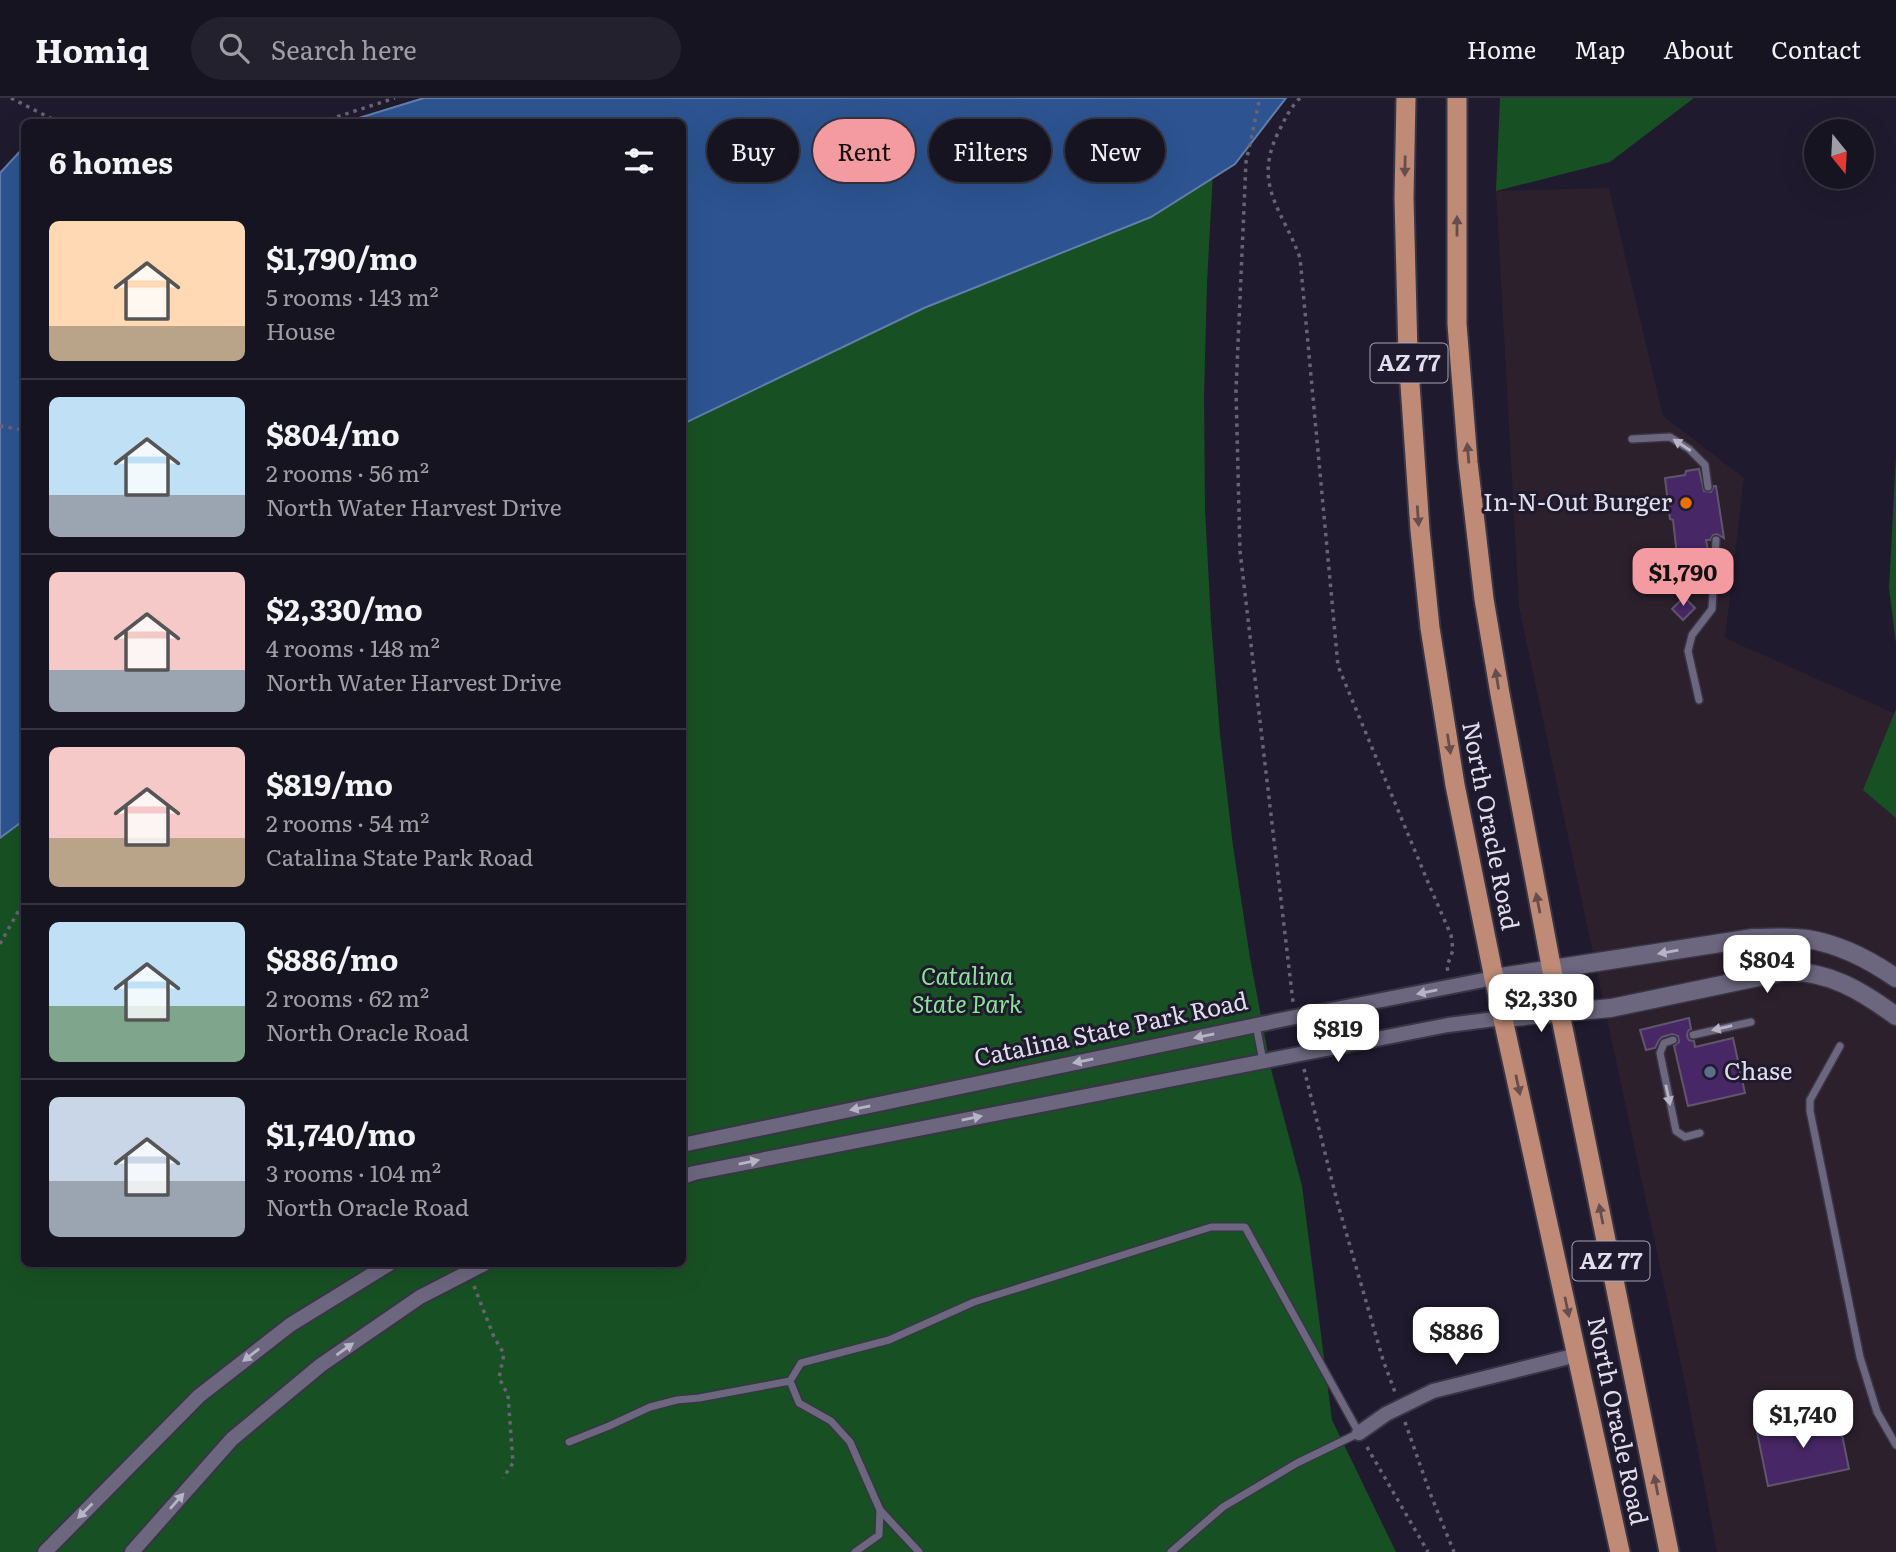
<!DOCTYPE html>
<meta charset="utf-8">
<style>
:root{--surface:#171422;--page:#24212f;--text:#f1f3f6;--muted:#9e9ea5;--line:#363340;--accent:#f49aa1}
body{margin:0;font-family:Literata,serif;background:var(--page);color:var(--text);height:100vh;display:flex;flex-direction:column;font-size:26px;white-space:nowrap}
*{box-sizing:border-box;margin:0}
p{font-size:23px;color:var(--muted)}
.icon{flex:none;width:38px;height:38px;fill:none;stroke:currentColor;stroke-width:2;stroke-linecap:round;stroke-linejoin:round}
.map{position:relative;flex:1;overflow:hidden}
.sheet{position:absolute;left:21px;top:21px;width:665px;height:1148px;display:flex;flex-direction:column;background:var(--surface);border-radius:10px;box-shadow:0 7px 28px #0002,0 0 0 2px var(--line)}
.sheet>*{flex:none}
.top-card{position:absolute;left:707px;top:21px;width:665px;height:63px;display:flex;gap:14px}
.needle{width:46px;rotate:162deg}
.controls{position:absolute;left:1804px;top:21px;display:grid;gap:14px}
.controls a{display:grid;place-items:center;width:70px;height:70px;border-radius:50%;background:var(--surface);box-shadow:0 7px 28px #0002,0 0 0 2px var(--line);font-size:35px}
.price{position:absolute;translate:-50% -60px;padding:0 16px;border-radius:14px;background:#fff;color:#222;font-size:23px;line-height:46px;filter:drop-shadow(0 2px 4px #0008)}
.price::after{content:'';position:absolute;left:50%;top:42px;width:21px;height:16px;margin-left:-10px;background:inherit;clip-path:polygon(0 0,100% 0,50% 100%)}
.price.on{background:var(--accent);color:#111}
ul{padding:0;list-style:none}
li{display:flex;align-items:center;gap:21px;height:175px;padding:0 28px}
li+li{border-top:2px solid var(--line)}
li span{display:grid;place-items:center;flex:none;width:196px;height:140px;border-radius:10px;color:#555}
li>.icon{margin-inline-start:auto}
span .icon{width:84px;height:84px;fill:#fffc;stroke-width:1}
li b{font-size:30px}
h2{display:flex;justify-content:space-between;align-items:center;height:84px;padding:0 28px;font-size:30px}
.tag{padding:0 24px;border-radius:32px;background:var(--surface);box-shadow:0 7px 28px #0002,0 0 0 2px var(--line);font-size:24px;line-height:63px}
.tag.on{background:var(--accent);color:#111}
header{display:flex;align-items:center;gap:42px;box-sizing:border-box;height:98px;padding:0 35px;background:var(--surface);border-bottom:2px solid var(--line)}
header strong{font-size:33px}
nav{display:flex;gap:38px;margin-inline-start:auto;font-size:24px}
.search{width:490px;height:63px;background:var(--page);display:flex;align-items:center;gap:18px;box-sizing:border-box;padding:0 24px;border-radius:38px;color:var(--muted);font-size:26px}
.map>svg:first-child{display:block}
.commercial{fill:#2c202d}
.green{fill:#175123}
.water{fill:#2d5491;stroke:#637dac;stroke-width:2}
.building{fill:#482767;stroke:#60566c;stroke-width:2}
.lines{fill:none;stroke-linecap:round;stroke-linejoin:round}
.service-casing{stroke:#383544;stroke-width:10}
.minor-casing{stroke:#383544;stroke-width:18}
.tertiary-casing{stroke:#383544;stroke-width:21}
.trunk-casing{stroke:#383544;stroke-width:23}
.path{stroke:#686474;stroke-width:3.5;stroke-dasharray:3.5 5;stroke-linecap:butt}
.service{stroke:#6c677f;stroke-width:7}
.minor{stroke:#6c677f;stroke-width:14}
.tertiary{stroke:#6c677f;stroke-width:18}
.trunk{stroke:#c08b76;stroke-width:19}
.oneway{fill:#674d4e}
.oneway2{fill:#b7b4c5}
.food-dot{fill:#e8710a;stroke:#1f1a2d;stroke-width:2.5}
.service-dot{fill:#5c6f8a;stroke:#1f1a2d;stroke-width:2.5}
.labels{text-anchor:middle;stroke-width:6;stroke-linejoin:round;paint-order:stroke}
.shield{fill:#1f1a2d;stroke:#a6a3b2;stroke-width:2}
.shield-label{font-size:23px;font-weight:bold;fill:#e0deeb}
.poi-label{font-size:24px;fill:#e0deeb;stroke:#1f1a2d;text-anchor:end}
.street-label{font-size:24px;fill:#e0deeb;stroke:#1f1a2d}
.park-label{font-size:24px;font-style:italic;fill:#8ae395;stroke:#1f1a2d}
</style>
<header>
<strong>Homiq</strong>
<div class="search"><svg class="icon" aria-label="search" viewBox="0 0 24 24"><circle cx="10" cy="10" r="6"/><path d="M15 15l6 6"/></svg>Search here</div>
<nav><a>Home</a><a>Map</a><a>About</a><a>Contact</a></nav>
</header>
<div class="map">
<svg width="1896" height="1454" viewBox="0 0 1896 1454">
<rect width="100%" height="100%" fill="#1f1a2d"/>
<path class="commercial" d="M 1609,90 L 1663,318 L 1744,380 L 1725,540 L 1896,616 L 1896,1454 L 1717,1454 L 1686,1290 L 1519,509 L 1496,93 Z"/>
<path class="green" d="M 421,0 L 1220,0 L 1213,73 L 1207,185 L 1204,298 L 1205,411 L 1211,524 L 1220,636 L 1233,748 L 1250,860 L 1271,971 L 1302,1088 L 1332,1322 L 1396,1454 L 0,1454 L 0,133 L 24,125 L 24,1166 L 682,1166 L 682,24 L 343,24 Z
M 1500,0 L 1694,0 L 1610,64 L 1496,93 Z
M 1896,358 L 1896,545 L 1889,490 Z
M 1896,611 L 1896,720 L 1863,692 Z"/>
<path class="water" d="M 424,0 L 1286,0 L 1235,66 L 1151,119 L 924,210 L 683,326 L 682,24 L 346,24 Z
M 24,49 L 24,722 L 0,740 L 0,75 Z"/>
<path class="building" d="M 1699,371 L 1704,393 L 1711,394 L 1714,388 L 1716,388 L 1724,440 L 1717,436 L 1713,437 L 1710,442 L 1706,442 L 1708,452 L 1698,453 L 1702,485 L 1677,488 L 1674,458 L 1677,458 L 1673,422 L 1670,421 L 1665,380 L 1685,377 L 1686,373 Z
M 1684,499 L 1695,510 L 1683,522 L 1672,511 Z
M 1689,920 L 1691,931 L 1688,933 L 1687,938 L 1689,942 L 1694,943 L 1695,949 L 1733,940 L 1745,995 L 1688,1008 L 1674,948 L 1679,944 L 1678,938 L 1672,936 L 1662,939 L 1659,942 L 1655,950 L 1646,952 L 1640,932 Z
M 1838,1317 L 1849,1371 L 1768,1388 L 1757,1334 Z"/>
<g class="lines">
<g class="service-casing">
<path id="service" d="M 1632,341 L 1670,339 L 1689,351 L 1705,367 L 1708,389
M 1699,602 L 1688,553 L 1692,537 L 1712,511 L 1716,442
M 1256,927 L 1263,963
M 1693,937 L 1751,924
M 1673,942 L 1664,945 L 1660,955 L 1676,1033 L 1685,1039 L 1700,1035
M 1840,948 L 1810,1002 L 1810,1013 L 1860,1259 L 1877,1314 L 1896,1347
M 569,1344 L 609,1328 L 650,1309 L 677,1302 L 699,1300 L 790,1283
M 880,1412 L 919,1454
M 855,1454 L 879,1437 L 880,1412 L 850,1344 L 831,1323 L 799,1305 L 790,1283 L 801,1265 L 889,1242 L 974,1204 L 1211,1129 L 1245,1129 L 1359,1335 L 1297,1365 L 1223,1409 L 1171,1454"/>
</g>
<g class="minor-casing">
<path id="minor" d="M 682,1047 L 1295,919 L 1494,880
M 682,1079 L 694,1075 L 1448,927 L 1503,920
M 1359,1335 L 1386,1316 L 1433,1293 L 1577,1257
M 45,1454 L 199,1298 L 290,1227 L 389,1166
M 132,1454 L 232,1341 L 321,1267 L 420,1199 L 484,1166"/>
</g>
<g class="tertiary-casing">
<path id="tertiary" d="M 1494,880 L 1753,840 C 1771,840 1789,838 1807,841 C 1839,846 1870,862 1896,880
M 1503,920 L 1611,910 L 1783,874 C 1826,871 1862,893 1896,918"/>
</g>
<g class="trunk-casing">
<path id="trunk" d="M 1406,0 L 1404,100 L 1408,257 L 1420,432 L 1430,530 L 1455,687 L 1494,880 L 1620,1454
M 1457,0 L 1457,226 L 1468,364 L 1484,501 L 1500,596 L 1559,910 L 1669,1454"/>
</g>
<path class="path" d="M 11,0 L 58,24
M 1300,0 C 1289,11 1284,23 1277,37 C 1253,89 1284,114 1300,160 L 1338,568 L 1430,789 L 1451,837 L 1453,852 L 1447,868 L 1448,874
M 1259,4 L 1246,64 L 1236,292 L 1240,453 L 1293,904
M 321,24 L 395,0
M 0,328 L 24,332
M 0,846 L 24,803
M 1304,971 L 1337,1103 L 1383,1262 L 1395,1294
M 474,1188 L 494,1239 L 504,1256 L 499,1280 L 508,1297 L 513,1365 L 503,1380
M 1405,1324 L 1430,1395 L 1454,1454
M 1367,1349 L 1428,1454"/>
<use href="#service" class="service"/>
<use href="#minor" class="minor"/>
<use href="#tertiary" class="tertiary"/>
<use href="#trunk" class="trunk"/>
</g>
<defs><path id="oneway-solid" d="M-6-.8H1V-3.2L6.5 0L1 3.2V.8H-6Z" transform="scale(1.75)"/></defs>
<g class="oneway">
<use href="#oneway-solid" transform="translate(1405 68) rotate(91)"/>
<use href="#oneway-solid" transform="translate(1457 128) rotate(-90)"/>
<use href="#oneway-solid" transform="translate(1468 355) rotate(-95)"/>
<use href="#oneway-solid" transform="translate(1418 418) rotate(86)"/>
<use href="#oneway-solid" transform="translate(1497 581) rotate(-99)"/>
<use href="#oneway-solid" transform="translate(1449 646) rotate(81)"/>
<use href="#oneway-solid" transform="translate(1538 805) rotate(-101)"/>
<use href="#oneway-solid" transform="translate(1518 987) rotate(78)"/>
<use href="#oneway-solid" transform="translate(1601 1116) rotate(-101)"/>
<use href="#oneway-solid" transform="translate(1567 1209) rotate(78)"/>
<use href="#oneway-solid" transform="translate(1656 1387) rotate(-101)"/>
</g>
<g class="oneway2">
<use href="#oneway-solid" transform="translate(1682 347) rotate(-147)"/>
<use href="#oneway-solid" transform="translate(1668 854) rotate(170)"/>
<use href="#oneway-solid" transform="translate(1427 894) rotate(169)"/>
<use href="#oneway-solid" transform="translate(1722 930) rotate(167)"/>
<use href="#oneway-solid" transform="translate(1204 938) rotate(168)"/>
<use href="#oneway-solid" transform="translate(1083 963) rotate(168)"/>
<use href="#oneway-solid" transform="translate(1668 997) rotate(78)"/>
<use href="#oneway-solid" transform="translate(860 1010) rotate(168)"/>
<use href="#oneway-solid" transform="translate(972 1020) rotate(-11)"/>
<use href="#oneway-solid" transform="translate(749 1064) rotate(-11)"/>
<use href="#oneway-solid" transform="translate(345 1251) rotate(-35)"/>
<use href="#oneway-solid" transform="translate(251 1257) rotate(142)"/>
<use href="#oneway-solid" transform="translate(177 1403) rotate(-49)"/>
<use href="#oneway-solid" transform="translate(85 1413) rotate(135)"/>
</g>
<circle class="food-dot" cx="1686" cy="405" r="7"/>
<circle class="service-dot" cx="1710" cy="974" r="7"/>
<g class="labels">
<g class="shield">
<rect x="1370.5" y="245.5" width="77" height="39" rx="5"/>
<rect x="1572.5" y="1143.5" width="77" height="39" rx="5"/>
</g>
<g class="shield-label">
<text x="1409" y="273">AZ 77</text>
<text x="1611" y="1171">AZ 77</text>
</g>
<g class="poi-label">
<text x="1672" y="413">In-N-Out Burger</text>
<text x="1724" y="982" text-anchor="start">Chase</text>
</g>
<g class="street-label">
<text transform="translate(1490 728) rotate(79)" y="8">North Oracle Road</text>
<text transform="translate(1111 932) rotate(-12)" y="8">Catalina State Park Road</text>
<text transform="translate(1617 1323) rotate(78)" y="8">North Oracle Road</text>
</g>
<g class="park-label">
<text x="967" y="887">Catalina<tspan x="967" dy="28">State Park</tspan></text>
</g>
</g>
</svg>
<div class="controls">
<a><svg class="needle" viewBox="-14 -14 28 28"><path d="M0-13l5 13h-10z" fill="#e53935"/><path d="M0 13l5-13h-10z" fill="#9e9ea5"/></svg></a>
</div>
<b class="price on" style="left:1683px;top:510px">$1,790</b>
<b class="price" style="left:1767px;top:897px">$804</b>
<b class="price" style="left:1541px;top:936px">$2,330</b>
<b class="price" style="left:1338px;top:966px">$819</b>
<b class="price" style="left:1456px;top:1269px">$886</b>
<b class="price" style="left:1803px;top:1352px">$1,740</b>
<div class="top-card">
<a class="tag">Buy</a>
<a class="tag on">Rent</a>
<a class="tag">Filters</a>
<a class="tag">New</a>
</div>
<section class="sheet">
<h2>6 homes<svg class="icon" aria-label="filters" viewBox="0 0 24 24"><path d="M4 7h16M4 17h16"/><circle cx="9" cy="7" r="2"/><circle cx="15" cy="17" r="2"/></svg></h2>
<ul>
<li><span style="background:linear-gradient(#ffd9b3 75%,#b9a48a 0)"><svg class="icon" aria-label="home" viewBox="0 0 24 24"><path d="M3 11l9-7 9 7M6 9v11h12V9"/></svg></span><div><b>$1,790/mo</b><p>5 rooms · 143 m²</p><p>House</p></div></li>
<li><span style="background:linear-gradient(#bfe0f5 70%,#9aa5b1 0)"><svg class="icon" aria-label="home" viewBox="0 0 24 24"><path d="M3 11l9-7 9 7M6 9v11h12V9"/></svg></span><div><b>$804/mo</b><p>2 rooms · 56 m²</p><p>North Water Harvest Drive</p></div></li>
<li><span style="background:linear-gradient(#f6c9c9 70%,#9aa5b1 0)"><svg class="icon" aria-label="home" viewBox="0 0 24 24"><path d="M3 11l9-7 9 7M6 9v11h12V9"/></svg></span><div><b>$2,330/mo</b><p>4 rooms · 148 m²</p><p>North Water Harvest Drive</p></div></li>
<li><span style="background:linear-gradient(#f6c9c9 65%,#b9a48a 0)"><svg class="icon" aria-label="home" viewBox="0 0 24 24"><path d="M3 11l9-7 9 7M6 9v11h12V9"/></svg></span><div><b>$819/mo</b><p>2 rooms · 54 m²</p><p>Catalina State Park Road</p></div></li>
<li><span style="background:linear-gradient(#bfe0f5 60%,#7fa58c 0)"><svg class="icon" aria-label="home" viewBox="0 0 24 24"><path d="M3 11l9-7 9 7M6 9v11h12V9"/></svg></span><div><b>$886/mo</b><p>2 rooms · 62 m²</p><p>North Oracle Road</p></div></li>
<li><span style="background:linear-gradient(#c9d6e8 60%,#9aa5b1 0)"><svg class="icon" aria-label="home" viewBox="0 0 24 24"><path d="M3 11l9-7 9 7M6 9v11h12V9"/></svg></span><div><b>$1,740/mo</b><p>3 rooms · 104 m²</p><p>North Oracle Road</p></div></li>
</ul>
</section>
</div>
